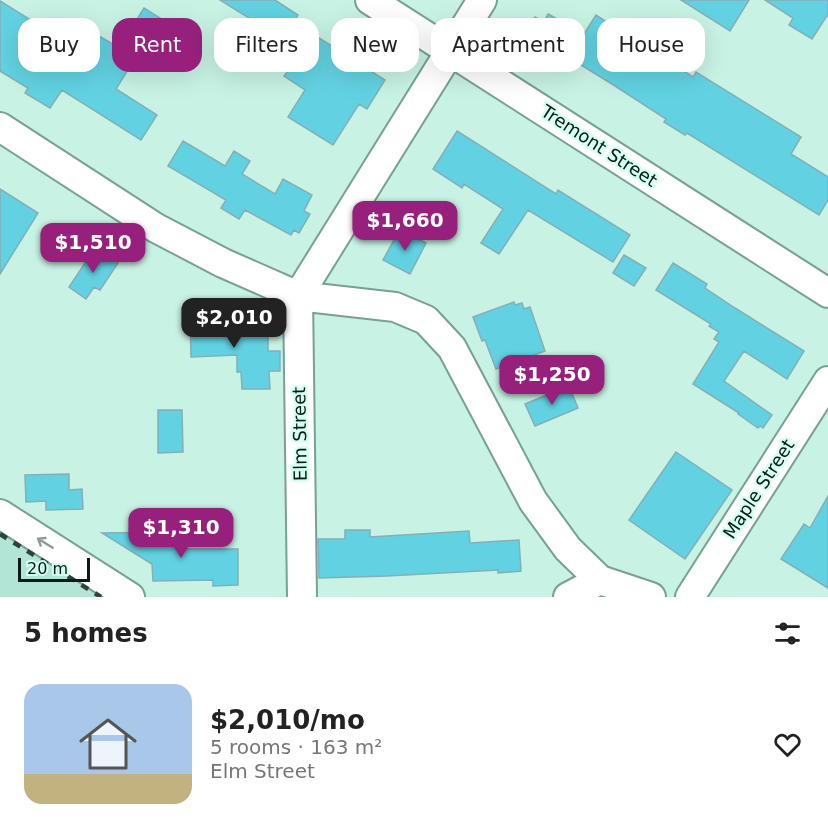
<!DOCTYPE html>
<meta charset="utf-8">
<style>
:root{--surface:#fff;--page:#f6f6f6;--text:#222;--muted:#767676;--accent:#96207c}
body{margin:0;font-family:"DejaVu Sans",sans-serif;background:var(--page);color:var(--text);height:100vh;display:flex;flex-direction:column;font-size:22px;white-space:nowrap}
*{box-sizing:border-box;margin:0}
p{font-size:20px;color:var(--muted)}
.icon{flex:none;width:33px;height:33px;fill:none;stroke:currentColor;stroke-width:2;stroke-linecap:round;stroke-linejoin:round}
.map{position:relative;height:597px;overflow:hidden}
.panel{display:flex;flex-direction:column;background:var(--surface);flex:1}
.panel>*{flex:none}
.banner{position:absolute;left:18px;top:18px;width:792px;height:54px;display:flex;gap:12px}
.scale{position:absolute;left:18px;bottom:15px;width:72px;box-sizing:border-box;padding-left:6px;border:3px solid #0b1b17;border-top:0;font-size:16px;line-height:21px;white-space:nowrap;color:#0b1b17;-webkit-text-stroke:4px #d4fff2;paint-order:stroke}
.price{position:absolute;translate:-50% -51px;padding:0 14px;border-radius:12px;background:var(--accent);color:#fff;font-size:20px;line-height:39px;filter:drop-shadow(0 2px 3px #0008)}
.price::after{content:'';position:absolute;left:50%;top:36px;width:18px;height:14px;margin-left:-9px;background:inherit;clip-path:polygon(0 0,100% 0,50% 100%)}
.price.active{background:#222;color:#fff}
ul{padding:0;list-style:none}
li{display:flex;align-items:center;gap:18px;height:150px;padding:0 24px}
li span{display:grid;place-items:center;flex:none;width:168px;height:120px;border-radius:18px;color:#555}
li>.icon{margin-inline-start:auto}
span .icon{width:72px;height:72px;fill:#fffc;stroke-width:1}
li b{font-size:26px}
h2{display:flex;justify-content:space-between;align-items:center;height:72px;padding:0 24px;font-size:26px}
.tag{padding:0 21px;border-radius:18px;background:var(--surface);box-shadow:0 6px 24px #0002;font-size:21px;line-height:54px}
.tag.active{background:var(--accent);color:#fff}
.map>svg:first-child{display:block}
.built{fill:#b2e5d5}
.building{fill:#62d2e2;stroke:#84afb6;stroke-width:1.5}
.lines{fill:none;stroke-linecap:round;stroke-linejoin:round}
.minor-casing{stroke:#78a094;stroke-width:32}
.minor{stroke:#fff;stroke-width:28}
.rail{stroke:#2e433e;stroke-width:4.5;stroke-dasharray:8 8;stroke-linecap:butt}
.oneway{stroke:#919897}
.labels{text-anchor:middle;stroke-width:5;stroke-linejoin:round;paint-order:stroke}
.street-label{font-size:18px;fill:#0b1b17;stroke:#d4fff2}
</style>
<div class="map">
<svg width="828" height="597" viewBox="0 0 828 597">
<rect width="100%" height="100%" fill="#c7f2e4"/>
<path class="built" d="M 0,523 L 119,597 L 0,597 Z"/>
<path class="building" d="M 220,0 L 275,0 L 298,15 L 294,22 L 385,80 L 367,109 L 359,104 L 333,145 L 288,117 L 305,90 L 284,76 L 289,69 L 245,42 L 257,23 Z
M 681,0 L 749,0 L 730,31 Z
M 765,0 L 828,0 L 828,14 L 812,39 L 789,25 L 793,18 Z
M 0,1 L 34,22 L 29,31 L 69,56 L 86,28 L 119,48 L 144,8 L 160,18 L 116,89 L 157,115 L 141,140 L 62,90 L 50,108 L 25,93 L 28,88 L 0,71 Z
M 548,14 L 584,34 L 596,15 L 693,77 L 696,72 L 801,137 L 791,154 L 828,177 L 828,200 L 819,215 L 687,133 L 685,135 L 664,122 L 666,119 L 612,84 L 560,52 L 558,55 L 534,41 L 535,38 L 526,33 L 535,17 L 544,22 Z
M 457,131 L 556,194 L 558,190 L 630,235 L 613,262 L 528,210 L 499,254 L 481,243 L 503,209 L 464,184 L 462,188 L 433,169 Z
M 183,141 L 225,166 L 234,151 L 250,161 L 242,174 L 275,194 L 283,179 L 312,195 L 304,211 L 310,214 L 299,233 L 294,230 L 291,235 L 245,210 L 239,219 L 221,208 L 226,200 L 168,166 Z
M 0,189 L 38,213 L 0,274 Z
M 400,229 L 426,243 L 410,274 L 383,260 Z
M 95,248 L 118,263 L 100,290 L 94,287 L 86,299 L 69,287 Z
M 624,255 L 646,268 L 634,286 L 613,273 Z
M 673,263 L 707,284 L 705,288 L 735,308 L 804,351 L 787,379 L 744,351 L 724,381 L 772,415 L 763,428 L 760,426 L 758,428 L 738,414 L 739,413 L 693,384 L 719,342 L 714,339 L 719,332 L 709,326 L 711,324 L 656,290 Z
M 514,302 L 515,305 L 522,303 L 524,309 L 530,307 L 545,351 L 496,369 L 485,340 L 482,341 L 473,317 Z
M 190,309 L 216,309 L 216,322 L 220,321 L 220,336 L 268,334 L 268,351 L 280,351 L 280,371 L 269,371 L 270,389 L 242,389 L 241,372 L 237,372 L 237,355 L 191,357 Z
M 569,386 L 578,408 L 535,426 L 525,404 Z
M 158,410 L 182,410 L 183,452 L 158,453 Z
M 676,452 L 732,490 L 685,559 L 629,520 Z
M 69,474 L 69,490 L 82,489 L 83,509 L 46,510 L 46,501 L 26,502 L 25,475 Z
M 828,496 L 828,588 L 781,559 L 804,524 L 810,528 Z
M 345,530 L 370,530 L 370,537 L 469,531 L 470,543 L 519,540 L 521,571 L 498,573 L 498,570 L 387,576 L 319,578 L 318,539 L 345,539 Z
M 175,532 L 175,542 L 178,542 L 178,549 L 238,549 L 238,585 L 213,586 L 213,580 L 153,581 L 152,564 L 102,533 Z"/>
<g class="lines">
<g class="minor-casing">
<path id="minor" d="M 370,0 L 828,293
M 0,127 L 156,228 L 223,263 L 298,296 L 395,307 L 426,320 L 452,348 L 533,501 L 568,549 L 600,580
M 0,514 L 130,597
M 302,597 L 298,296 L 482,0
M 568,597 L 600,580 L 651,597
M 690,597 L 828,381"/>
</g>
<use href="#minor" class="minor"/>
<path class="rail" d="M 0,534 L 101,597"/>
</g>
<defs><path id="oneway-shaft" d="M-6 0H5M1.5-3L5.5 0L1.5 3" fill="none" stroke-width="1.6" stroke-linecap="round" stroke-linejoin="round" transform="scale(1.5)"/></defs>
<use class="oneway" href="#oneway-shaft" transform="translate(45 543) rotate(-148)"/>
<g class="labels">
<g class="street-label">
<text transform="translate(599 146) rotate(33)" y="6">Tremont Street</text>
<text transform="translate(300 434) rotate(-91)" y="6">Elm Street</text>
<text transform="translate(759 489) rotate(-57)" y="6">Maple Street</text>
</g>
</g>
</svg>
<div class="scale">20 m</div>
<b class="price" style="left:405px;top:252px">$1,660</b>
<b class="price" style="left:93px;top:274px">$1,510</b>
<b class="price active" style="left:234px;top:349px">$2,010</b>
<b class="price" style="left:552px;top:406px">$1,250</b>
<b class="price" style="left:181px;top:559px">$1,310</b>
<div class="banner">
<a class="tag">Buy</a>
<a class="tag active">Rent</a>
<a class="tag">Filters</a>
<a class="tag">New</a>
<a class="tag">Apartment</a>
<a class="tag">House</a>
</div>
</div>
<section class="panel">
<h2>5 homes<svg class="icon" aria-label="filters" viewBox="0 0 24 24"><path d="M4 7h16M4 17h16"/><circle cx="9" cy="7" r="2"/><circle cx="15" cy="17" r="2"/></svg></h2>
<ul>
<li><span style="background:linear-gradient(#a9c7e8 75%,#c2b280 0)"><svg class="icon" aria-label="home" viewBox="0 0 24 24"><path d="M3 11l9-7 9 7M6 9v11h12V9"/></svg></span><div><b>$2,010/mo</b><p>5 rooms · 163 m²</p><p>Elm Street</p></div><svg class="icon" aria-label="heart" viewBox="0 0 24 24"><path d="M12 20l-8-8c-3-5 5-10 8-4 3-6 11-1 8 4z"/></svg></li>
</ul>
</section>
